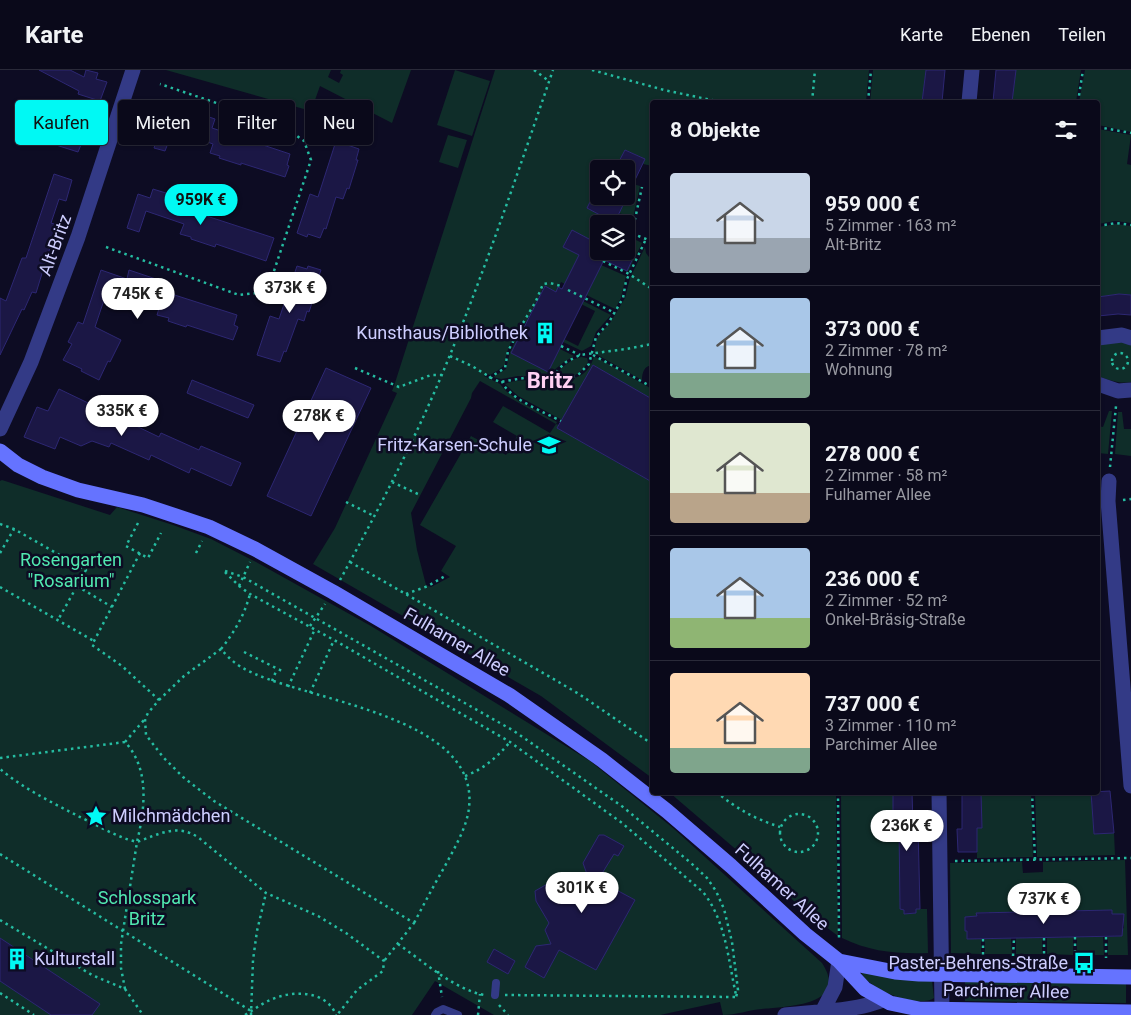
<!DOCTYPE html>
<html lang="de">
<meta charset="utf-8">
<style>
:root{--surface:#0a091a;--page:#131223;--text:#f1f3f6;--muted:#999aa2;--line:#2a2a39;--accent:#00f9f4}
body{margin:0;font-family:Roboto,sans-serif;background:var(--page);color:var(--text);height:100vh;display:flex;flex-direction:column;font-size:19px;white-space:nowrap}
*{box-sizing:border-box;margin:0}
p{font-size:16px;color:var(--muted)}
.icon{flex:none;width:28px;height:28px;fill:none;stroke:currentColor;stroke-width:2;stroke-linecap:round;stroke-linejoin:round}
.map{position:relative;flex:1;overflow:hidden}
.sheet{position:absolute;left:650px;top:30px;width:450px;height:695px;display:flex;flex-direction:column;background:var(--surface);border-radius:5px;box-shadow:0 1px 4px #0004,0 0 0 1px var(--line)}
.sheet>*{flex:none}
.top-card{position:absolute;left:15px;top:30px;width:475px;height:45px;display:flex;gap:10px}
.fabs{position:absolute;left:590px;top:90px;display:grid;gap:10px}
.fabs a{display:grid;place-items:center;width:45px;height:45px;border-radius:5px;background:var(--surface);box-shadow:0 1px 4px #0004,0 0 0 1px var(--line);font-size:25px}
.price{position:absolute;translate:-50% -42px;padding:0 11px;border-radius:18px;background:#fff;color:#222;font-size:16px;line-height:32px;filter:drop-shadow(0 1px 2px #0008)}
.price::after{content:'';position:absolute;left:50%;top:30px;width:15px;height:11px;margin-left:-8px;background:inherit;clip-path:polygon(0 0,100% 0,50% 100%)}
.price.on{background:var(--accent);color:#111}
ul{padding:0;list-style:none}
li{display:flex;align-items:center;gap:15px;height:125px;padding:0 20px}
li+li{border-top:1px solid var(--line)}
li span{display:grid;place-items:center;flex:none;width:140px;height:100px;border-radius:5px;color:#555}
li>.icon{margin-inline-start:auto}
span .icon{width:60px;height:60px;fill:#fffc;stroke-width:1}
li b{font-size:21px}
h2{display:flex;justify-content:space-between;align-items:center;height:60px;padding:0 20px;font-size:21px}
.tag{padding:0 18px;border-radius:5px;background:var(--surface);box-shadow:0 1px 4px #0004,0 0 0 1px var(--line);font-size:18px;line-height:45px}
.tag.on{background:var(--accent);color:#111}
header{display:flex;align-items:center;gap:30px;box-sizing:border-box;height:70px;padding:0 25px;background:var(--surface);border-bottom:1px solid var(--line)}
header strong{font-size:24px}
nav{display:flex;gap:28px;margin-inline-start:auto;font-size:18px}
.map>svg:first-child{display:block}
.green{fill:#0f2d29;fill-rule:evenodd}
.building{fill:#1b1745;stroke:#2d2773}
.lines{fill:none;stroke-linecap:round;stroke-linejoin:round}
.path{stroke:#25bca1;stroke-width:2.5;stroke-dasharray:2.5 4;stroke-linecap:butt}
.lane{stroke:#333a86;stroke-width:8}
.street{stroke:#333a86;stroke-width:15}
.secondary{stroke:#6573ff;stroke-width:15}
.labels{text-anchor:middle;stroke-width:5;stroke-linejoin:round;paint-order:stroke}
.street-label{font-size:18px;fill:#ceceff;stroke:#0d0c23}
.poi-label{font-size:18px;fill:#ceceff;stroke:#0d0c23;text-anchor:end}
.park-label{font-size:18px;fill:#51e8b0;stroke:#0d0c23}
.district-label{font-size:22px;font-weight:bold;fill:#ffd0f3;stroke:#0d0c23}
</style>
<header>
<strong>Karte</strong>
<nav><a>Karte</a><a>Ebenen</a><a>Teilen</a></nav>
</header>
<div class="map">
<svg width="1131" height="945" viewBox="0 0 1131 945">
<rect width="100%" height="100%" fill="#0d0c23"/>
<path class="green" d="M 166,0 L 331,0 L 328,7 L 339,13 L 343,5 L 340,3 L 341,0 L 411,0 L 392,53 L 320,16 L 311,41 Z
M 455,0 L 490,11 L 472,66 L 437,55 Z
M 495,0 L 869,0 L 866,32 L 652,32 L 652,96 L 639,93 L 641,87 L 625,80 L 619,92 L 612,89 L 607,99 L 599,99 L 599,115 L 587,138 L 604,146 L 597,151 L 589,169 L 572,161 L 563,177 L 579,185 L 565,214 L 561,212 L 556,222 L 544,216 L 526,253 L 522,251 C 515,265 505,279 505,295 L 497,301 L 490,305 L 486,303 L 484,306 L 500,314 L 506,321 L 519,331 L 557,352 L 556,354 L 559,355 L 557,358 L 652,412 L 652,708 L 541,626 L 313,494 L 335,458 L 397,323 L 392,321 L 394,316 ZM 480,311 L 556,354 L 550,363 L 503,336 L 493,352 L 517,366 L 506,385 L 471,366 L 420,455 L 456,476 L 441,501 L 450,507 L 431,517 L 426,515 L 417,480 L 411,443 L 471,328 L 472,323 Z
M 873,0 L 926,0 L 922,32 L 870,32 Z
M 1016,0 L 1081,0 L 1076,32 L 1012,32 Z
M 1085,0 L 1131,0 L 1131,62 L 1098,55 L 1098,32 L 1079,32 Z
M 1098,59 L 1131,65 L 1127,94 L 1131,95 L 1131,153 L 1115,151 L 1098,154 Z
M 448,65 L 467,70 L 458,98 L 439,92 Z
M 633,114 L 640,116 L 633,148 L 619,143 Z
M 1116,154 L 1131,156 L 1131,225 L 1119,224 L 1098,227 L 1098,157 Z
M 626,165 L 642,173 L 628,202 L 627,201 L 635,185 L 626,180 Z
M 645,177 L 646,183 L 652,191 L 652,295 C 644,296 642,303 642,310 L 594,283 L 596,271 L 599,265 L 610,253 L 625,228 L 630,208 Z
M 601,195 L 626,206 L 621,228 L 615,239 L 570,217 Z
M 567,223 L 611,245 L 596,262 L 591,276 L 582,281 L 563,272 L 564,269 L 578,276 L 595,241 L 565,226 Z
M 523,255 L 525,256 L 512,283 L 548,301 L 560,279 L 574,286 L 564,292 L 547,306 L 518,306 L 501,309 L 493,307 L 506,299 L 510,282 Z
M 1116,271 L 1131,273 L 1131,312 C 1119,314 1109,310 1098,306 L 1098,274 Z
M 594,286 L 652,319 L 652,329 L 593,295 L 562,350 L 518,326 L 505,314 C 531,302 584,327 594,286 Z
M 581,287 L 587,288 L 588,292 C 582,303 571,310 558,307 L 558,302 C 564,295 572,289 581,287 Z
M 1109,341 L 1112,341 L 1108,384 L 1098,383 L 1098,356 L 1103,357 Z
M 1118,342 L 1122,342 L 1124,359 L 1131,359 L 1131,386 L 1115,384 Z
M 2,410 L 110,445 L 117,437 L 173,455 L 211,469 L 256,492 L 371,556 L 590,691 L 673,758 L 822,893 C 850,936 787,936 762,939 C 749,940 736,945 723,945 L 720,932 L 660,945 L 494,945 L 435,911 L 412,945 L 0,945 L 0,411 Z
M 670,723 L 836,723 L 838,866 L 805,841 L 746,788 Z
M 841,723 L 893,723 L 893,756 L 899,756 L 900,839 L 904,840 L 904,844 L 916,843 L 916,839 L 927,839 L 928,883 C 898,884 870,882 842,868 Z
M 981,723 L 1031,723 L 1033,787 L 977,788 L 977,758 L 982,758 Z
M 1035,723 L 1091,723 L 1094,764 L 1114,763 L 1115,785 L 1037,787 Z
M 1125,790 L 1128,885 L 1108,885 L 1108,867 L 1122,866 L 1122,859 L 1124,858 L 1123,844 L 1112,844 L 1112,840 L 1051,845 L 1051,841 L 1008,842 L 989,846 L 989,842 L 977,843 L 977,846 L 965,847 L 965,861 L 967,861 L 967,869 L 981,869 L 981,884 L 951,883 L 950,793 L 1022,792 L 1023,803 L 1043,802 L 1043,792 Z
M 1073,867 L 1073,885 L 1047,884 L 1047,868 Z
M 1077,867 L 1103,867 L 1104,885 L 1077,885 Z
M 1011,868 L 1012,884 L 985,884 L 985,869 Z
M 1016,868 L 1042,868 L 1042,884 L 1016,884 Z
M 861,902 L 932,911 L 934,928 C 918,939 867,919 861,902 Z
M 965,911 L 1126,912 L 1126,933 L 965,931 Z"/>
<path class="building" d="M 39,0 L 70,0 L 84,7 L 86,0 L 98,3 L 96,9 L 107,12 L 100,31 L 78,24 L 79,21 Z
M 926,0 L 945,0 L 942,32 L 922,32 Z
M 996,0 L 1016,0 L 1012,32 L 993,32 Z
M 183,38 L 215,49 L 212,58 L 290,84 L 287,95 L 289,96 L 285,107 L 241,93 L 241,95 L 219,88 L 220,86 L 210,83 L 213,74 L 173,60 L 165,81 L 154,78 L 166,43 L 180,47 Z
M 55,41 L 67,45 L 63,57 L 50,53 Z
M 63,57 L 85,65 L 78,82 L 56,75 Z
M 336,71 L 359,79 L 356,90 L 358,90 L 349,119 L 347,118 L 343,129 L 336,127 L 326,159 L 324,158 L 320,168 L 308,164 L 307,167 L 297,163 L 310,124 L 318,127 Z
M 625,80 L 645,89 L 614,154 L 599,154 L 599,181 L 629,181 L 635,184 L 627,201 L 604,190 L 548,302 L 511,283 L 545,216 L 556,222 L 558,217 L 562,219 L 579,185 L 563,177 L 572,160 L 589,169 L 600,145 L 587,138 L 593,126 L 626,126 L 626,99 L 615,99 Z
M 54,104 L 72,110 L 66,131 L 59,129 L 51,153 L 57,155 L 36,223 L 32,222 L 24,240 L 22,239 L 0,285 L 0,228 L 6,231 L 22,188 L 26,188 Z
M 153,119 L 185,129 L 182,138 L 274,168 L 266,191 L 216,174 L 215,177 L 191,169 L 191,167 L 180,164 L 184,154 L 146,141 L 139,162 L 127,158 L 138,124 L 150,128 Z
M 297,196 L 307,199 L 308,196 L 321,200 L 317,211 L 319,212 L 309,242 L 307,241 L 304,251 L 298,249 L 286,282 L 284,281 L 280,292 L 257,285 L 270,246 L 279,249 Z
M 101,200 L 127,209 L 129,200 L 162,211 L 159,220 L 237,245 L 234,255 L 238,257 L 233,270 L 187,255 L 186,257 L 168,251 L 169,248 L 157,245 L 160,235 L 108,218 L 95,257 L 121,270 L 110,292 L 108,291 L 99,310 L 81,301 L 82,299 L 63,290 L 72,274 L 68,272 L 78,252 L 83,254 Z
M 1119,224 L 1131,225 L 1131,245 L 1118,244 L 1098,246 L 1098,227 Z
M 593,295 L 652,329 L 652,412 L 557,358 Z
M 326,298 L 371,318 L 311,446 L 267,426 Z
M 192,310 L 254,335 L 248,348 L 187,323 Z
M 59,319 L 159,367 L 161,363 L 199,380 L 201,376 L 241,393 L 231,416 L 191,398 L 189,403 L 151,385 L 149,390 L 111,373 L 109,377 L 92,371 L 81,376 L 60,367 L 55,379 L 24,367 L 37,337 L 48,341 Z
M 1110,721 L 1114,763 L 1094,764 L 1091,722 Z
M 893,722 L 912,722 L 913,756 L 918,756 L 920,839 L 916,839 L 916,843 L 904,844 L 904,840 L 900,839 L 899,756 L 893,756 Z
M 962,722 L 981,722 L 982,758 L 977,758 L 977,782 L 958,782 L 957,759 L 962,759 Z
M 599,765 L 604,765 L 624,776 L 618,786 L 614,784 L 598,810 L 635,830 L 596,900 L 559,880 L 544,908 L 525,897 L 536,876 L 551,874 L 545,860 L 549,853 L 536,831 L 535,821 L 549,813 L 562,831 L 574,809 L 588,807 L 583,793 Z
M 1112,840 L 1112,844 L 1124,844 L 1122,866 L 967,869 L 967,861 L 965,861 L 965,847 L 977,846 L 976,843 Z
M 0,868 L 100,934 L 92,945 L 51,945 L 0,911 Z
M 494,879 L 515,891 L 508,904 L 487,892 Z"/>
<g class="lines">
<path class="path" d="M 534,0 L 549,11
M 592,0 L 664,20 L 721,32
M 812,32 L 815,0
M 868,32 L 871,0
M 1078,32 L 1083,0
M 1098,57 L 1131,63
M 1098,156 L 1116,153 L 1131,155
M 626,161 L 651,171
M 632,163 L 642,117
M 652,164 L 651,171 L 652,180
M 106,177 L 239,225 L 257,223 L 270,213 L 311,90 L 304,71 L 282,55 L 160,14
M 603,191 L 629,204 L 652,219
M 568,220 L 615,243
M 652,238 L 652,248
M 523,253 L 536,231 L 543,214 L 550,213 L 561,216
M 561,276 L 580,285
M1112 291a8 8 0 1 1 16 0a8 8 0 1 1-16 0Z
M 593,285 L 652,317
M 450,286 L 472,296 L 493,309 L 500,312 L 524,308 L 553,308 L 565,310 L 578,305 L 589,294 L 596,267 L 609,252 L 623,228 L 626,211 L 646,169
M 355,298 L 399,317 L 431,305 L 442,305
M 489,308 L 505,298 L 508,281 L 523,253 L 526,255
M 553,308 L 558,300 L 566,292 L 580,285 L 626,279 L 652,274
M 502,311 C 507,328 546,343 561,351
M 1110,397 L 1116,336
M 392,412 L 420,425
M 1123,430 L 1131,429
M 346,432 L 374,446
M 138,453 L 126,476 L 148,488 L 161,463
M 0,454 L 14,459 L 86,500 L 58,550
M 0,483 L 14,459
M 140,483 L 92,575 L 122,596 L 159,630 L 148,643 L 145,649 L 146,665 L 163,687 L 183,707 L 214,731 L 414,853 L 384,891
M 196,483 L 202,471
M 350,492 L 550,607 L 579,624 L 652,674
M 225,501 L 243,507 L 514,661 L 623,737 L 691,793 L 707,808 L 716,821 L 724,839 L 732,872 L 738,920 L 736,927
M 225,502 L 239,516 L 250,524 L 334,570 L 510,672 L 622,753 L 703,822 C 726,851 728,889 736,925
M 340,510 C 380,437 419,362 450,285 C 488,192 520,96 553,0
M 77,516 L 112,537
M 239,516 L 250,492
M 0,517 L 94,571
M 406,524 L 428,516 L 447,505
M 310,556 L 325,534
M 221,579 C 235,561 244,546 250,524
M 244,582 L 282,601
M 272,611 L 277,599
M 288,617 L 315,559
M 310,623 L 334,570
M 159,630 L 184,606 L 221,579 C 227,586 233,592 241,597 C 300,632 488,643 468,744 C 464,762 454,779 445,796 C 434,815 424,834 414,853
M 125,672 L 144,650
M 0,688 L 125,672 C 150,699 145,738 137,772 C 116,767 99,756 80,747 C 53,733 24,719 0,699
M 465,706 C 484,699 497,687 510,672
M 716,722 C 739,740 753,748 780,757
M 838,722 L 839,870
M 1032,722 L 1035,789 L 1033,792
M780 763a19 19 0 1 1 38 0a19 19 0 1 1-38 0Z
M 0,784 L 251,941
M 955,791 L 1131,788
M 0,850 L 92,905 L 125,919 L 143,945
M 1075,867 L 1075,887
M 1106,867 L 1106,888
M 1044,868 L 1044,887
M 983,869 L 983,886
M 398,874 C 424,892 454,919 484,925
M 1013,886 L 1014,869
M 438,901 L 442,927
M 125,919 L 121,898 L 121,874 L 137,772 C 159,764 178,753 199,768 L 266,823 L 318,846 L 346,863 L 384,891 L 383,901 L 357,920 L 337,945
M 0,923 L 34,945
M 505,925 L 736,927
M 499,935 L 508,945
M 245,945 C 253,940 260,935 268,931 C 290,920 326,919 336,945
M 251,945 L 253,890 L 257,861 L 266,823
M 478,945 L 480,924"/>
<path class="lane" d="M 495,925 L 496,913
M 435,945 L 437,942 L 443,939 L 458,945"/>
<path class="street" d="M 969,32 L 972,0
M 1098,268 L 1122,265 L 1131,268
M 1098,314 L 1118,321 L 1131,320
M 0,359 L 31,292 L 78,167 L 133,0
M 1109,411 L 1108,431 L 1131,716
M 939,722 L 942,939
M 823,940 L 835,917 L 839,891
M 785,945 C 817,941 852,942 883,930"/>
<path class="secondary" d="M 0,381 L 18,395 L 42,407 L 78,420 L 143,435 L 209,457 L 255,479 L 333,522 L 509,625 L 602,690 L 667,741 L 731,796 L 805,864 L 839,891 L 865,919 L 890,933 L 919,939 L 1131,942
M 839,891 L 895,902 L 919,904 L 1131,907"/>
</g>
<defs>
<g id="building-bare" transform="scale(1.725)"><path d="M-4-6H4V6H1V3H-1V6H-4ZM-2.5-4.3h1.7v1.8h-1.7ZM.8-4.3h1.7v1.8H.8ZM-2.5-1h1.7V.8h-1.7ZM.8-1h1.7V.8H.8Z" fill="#00f9f4" stroke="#0d0c23" stroke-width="2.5" paint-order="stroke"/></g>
<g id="school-bare" transform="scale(1.725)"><path d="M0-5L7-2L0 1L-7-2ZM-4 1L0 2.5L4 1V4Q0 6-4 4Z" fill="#00f9f4" stroke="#0d0c23" stroke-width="2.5" paint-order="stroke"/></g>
<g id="sight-bare" transform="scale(1.725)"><path d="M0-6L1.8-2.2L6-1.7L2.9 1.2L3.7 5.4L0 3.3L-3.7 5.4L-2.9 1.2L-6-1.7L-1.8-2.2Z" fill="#00f9f4" stroke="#0d0c23" stroke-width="2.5" paint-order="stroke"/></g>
<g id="bus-bare" transform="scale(1.725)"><path d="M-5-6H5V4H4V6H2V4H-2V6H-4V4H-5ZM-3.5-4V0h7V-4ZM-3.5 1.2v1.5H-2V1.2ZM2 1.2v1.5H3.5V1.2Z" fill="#00f9f4" stroke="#0d0c23" stroke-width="2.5" paint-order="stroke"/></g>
</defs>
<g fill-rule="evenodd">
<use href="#building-bare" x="545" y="263"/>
<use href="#school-bare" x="549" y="375"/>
<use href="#sight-bare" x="96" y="746"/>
<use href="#building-bare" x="17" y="889"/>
<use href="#bus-bare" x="1084" y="893"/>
</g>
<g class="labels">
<g class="street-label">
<text transform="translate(55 175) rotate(-70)" y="6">Alt-Britz</text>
<text transform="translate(457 572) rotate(30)" y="6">Fulhamer Allee</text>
<text transform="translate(782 817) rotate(42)" y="6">Fulhamer Allee</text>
<text transform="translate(1006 921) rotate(1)" y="6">Parchimer Allee</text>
</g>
<g class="poi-label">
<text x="528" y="269">Kunsthaus/Bibliothek</text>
<text x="532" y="381">Fritz-Karsen-Schule</text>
<text x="112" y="752" text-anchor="start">Milchmädchen</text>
<text x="34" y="895" text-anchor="start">Kulturstall</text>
<text x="1068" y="899">Paster-Behrens-Straße</text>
</g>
<g class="park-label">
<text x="71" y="496">Rosengarten<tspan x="71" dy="21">"Rosarium"</tspan></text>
<text x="147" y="834">Schlosspark<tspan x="147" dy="21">Britz</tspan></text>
</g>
<g class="district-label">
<text x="550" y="318">Britz</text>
</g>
</g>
</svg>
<div class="fabs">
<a><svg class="icon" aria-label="locate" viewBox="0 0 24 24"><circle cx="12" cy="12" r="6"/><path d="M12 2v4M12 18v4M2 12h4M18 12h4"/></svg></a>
<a><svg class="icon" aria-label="layers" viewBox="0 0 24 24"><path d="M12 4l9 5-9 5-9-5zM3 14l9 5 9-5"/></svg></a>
</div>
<b class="price on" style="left:201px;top:156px">959K €</b>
<b class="price" style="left:290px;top:244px">373K €</b>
<b class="price" style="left:138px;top:250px">745K €</b>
<b class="price" style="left:122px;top:367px">335K €</b>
<b class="price" style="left:319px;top:372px">278K €</b>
<b class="price" style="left:907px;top:782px">236K €</b>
<b class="price" style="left:582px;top:844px">301K €</b>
<b class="price" style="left:1044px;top:855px">737K €</b>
<div class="top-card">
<a class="tag on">Kaufen</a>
<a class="tag">Mieten</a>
<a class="tag">Filter</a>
<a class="tag">Neu</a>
</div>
<section class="sheet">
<h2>8 Objekte<svg class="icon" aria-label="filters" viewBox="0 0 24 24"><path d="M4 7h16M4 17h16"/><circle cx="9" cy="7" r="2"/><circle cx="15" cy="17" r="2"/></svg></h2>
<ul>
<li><span style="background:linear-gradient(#c9d6e8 65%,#9aa5b1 0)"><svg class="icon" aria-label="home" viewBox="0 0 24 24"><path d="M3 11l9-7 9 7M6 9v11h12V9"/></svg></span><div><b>959 000 €</b><p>5 Zimmer · 163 m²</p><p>Alt-Britz</p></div></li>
<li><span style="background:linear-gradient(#a9c7e8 75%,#7fa58c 0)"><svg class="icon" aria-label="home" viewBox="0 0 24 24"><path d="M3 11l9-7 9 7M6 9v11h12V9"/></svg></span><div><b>373 000 €</b><p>2 Zimmer · 78 m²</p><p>Wohnung</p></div></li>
<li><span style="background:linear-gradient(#dfe7d0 70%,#b9a48a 0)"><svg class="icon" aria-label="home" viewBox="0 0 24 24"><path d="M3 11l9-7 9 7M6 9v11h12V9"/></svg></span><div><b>278 000 €</b><p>2 Zimmer · 58 m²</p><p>Fulhamer Allee</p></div></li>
<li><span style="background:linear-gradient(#a9c7e8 70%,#8fb573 0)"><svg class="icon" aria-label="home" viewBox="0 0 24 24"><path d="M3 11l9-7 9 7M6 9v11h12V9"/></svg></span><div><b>236 000 €</b><p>2 Zimmer · 52 m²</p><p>Onkel-Bräsig-Straße</p></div></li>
<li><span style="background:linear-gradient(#ffd9b3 75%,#7fa58c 0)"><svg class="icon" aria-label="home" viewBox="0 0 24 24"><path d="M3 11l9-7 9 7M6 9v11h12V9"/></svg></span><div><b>737 000 €</b><p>3 Zimmer · 110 m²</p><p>Parchimer Allee</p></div></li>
</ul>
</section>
</div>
